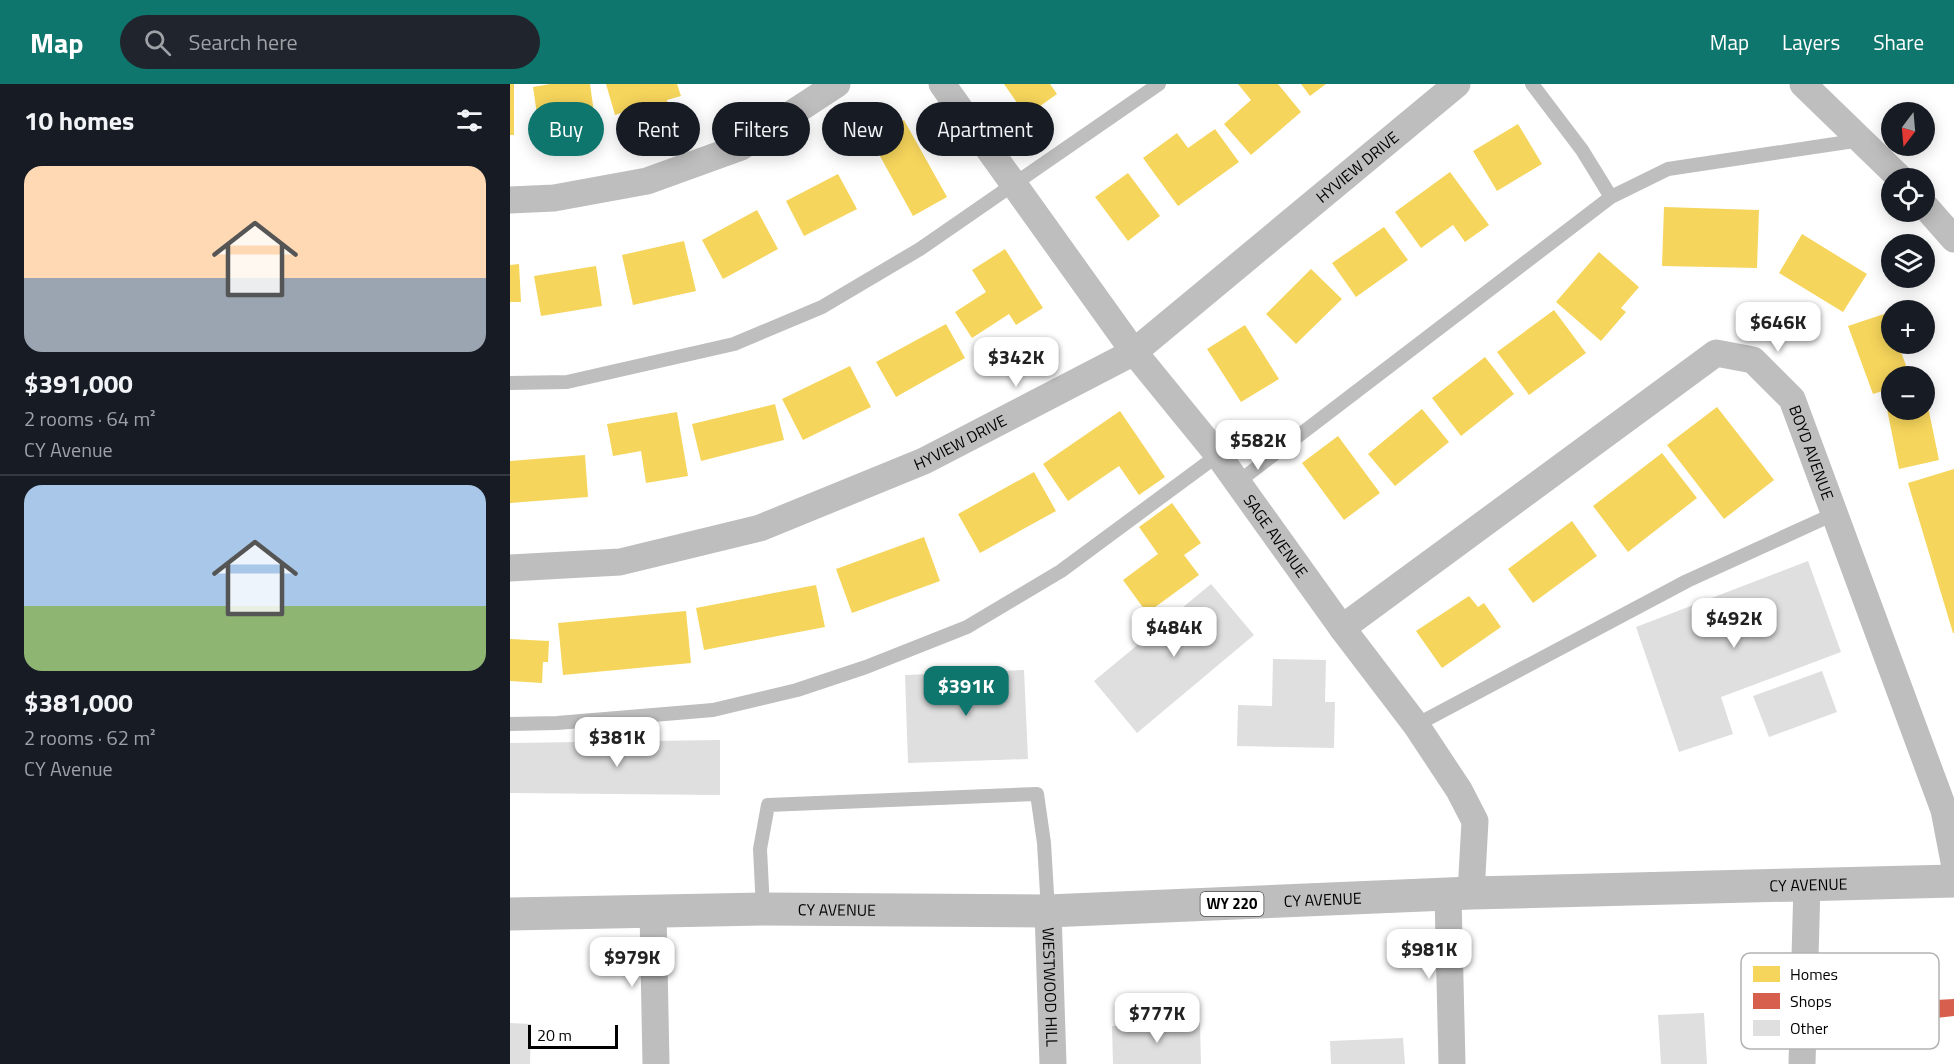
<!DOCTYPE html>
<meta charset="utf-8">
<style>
:root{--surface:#171b24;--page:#20242c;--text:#f1f3f6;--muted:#9ea1a6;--line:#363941;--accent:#0f766e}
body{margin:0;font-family:"Titillium Web",sans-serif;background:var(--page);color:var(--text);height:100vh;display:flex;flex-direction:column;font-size:22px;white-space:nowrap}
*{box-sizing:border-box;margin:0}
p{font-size:20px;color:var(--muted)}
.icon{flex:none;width:33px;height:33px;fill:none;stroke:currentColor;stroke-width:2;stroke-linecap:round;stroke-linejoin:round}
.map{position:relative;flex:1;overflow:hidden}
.details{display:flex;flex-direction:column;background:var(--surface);width:510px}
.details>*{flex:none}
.hud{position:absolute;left:18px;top:18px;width:570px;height:54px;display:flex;gap:12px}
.needle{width:39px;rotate:196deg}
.tools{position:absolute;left:1371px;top:18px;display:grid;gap:12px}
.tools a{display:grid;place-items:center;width:54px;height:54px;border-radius:50%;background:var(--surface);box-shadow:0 3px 15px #0003;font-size:30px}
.scale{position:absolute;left:18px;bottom:15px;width:90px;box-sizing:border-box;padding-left:6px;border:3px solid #000;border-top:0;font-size:16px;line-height:21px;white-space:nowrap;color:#000;-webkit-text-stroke:4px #fff;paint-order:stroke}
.price{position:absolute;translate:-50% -51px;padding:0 14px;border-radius:12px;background:#fff;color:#222;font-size:20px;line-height:39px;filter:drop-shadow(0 2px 3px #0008)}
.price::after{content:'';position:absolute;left:50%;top:36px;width:18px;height:14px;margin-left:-9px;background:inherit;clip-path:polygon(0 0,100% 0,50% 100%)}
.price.current{background:var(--accent);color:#fff}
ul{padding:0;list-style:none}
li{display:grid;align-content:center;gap:12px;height:318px;padding:0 24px}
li+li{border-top:2px solid var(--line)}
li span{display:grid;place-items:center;height:186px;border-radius:18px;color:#555}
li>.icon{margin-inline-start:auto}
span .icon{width:108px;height:108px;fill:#fffc;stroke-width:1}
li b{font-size:26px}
h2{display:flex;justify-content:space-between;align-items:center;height:72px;padding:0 24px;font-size:26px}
.pill{padding:0 21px;border-radius:27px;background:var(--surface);box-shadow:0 3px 15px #0003;font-size:21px;line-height:54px}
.pill.current{background:var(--accent);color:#fff}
header{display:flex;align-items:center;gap:36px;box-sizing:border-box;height:84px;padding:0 30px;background:var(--accent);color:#fff}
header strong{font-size:28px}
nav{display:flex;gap:33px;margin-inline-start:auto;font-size:21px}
.search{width:420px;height:54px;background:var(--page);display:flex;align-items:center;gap:15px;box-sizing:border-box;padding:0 21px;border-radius:33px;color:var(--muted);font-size:22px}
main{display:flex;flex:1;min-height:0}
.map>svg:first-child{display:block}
.homes{fill:#f6d55c}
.shops{fill:#d6604d}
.building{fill:#dfdfdf}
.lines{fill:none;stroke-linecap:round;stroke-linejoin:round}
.lane{stroke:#bebebe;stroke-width:14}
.street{stroke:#bebebe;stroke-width:27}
.primary{stroke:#bebebe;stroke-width:33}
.labels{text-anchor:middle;stroke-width:6;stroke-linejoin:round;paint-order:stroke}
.shield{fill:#fff;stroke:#4c4c4c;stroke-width:1.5}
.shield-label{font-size:15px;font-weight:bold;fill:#000}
.street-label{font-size:16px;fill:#000;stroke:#fff}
.key{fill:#fff;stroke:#b2b2b2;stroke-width:1.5}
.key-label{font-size:16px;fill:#000}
</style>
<header>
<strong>Map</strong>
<div class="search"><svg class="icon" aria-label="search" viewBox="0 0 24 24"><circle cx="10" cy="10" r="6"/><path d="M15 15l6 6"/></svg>Search here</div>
<nav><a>Map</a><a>Layers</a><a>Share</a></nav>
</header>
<main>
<section class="details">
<h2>10 homes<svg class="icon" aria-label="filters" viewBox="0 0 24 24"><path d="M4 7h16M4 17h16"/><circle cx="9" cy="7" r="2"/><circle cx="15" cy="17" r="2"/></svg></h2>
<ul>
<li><span style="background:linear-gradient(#ffd9b3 60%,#9aa5b1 0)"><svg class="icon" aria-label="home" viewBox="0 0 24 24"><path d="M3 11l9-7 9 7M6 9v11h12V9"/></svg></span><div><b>$391,000</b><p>2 rooms · 64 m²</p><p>CY Avenue</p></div></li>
<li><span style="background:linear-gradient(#a9c7e8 65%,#8fb573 0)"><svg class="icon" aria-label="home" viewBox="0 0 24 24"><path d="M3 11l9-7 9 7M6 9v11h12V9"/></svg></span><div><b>$381,000</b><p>2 rooms · 62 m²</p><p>CY Avenue</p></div></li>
</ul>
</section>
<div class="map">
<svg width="1444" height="980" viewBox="0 0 1444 980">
<rect width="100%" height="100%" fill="#fff"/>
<path class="homes" d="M 0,0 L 4,0 L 4,51 L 0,51 Z
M 40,0 L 80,0 L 85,36 L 29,44 L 23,3 Z
M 96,0 L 167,0 L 171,12 L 157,16 L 160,27 L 126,37 L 123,25 L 105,31 Z
M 494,0 L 540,0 L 547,10 L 516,32 Z
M 728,0 L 768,0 L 791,28 L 741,71 L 714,40 L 741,16 Z
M 791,0 L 816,0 L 800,12 Z
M 394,36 L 437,113 L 403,132 L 360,54 Z
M 1008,40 L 1032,80 L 987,107 L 963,67 Z
M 705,45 L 729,78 L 668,122 L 633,74 L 667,49 L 678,64 Z
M 940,88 L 979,141 L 955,158 L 943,141 L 911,164 L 885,128 Z
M 618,89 L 650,132 L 618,157 L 585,113 Z
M 328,90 L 347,125 L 294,152 L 276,117 Z
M 1154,123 L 1249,126 L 1247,184 L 1152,182 Z
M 247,126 L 268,165 L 213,195 L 192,156 Z
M 874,143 L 898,176 L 846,213 L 822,179 Z
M 1292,150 L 1357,190 L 1333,228 L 1269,189 Z
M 174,157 L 186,207 L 123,221 L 112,171 Z
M 495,165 L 533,224 L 506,241 L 499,230 L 462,254 L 445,228 L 476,208 L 462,186 Z
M 1089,168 L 1129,203 L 1111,224 L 1116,228 L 1091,257 L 1046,218 Z
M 9,180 L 11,218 L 0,218 L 0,181 Z
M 86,182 L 92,222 L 31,232 L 24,192 Z
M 801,185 L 832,215 L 786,260 L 756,230 Z
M 1044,226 L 1076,269 L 1019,311 L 987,268 Z
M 1377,229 L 1382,242 L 1382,260 L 1388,260 L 1400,292 L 1382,292 L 1382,304 L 1363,310 L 1338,242 Z
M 436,240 L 455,274 L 386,313 L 366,278 Z
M 735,241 L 769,295 L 731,318 L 697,265 Z
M 975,273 L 1004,310 L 951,352 L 922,314 Z
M 340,282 L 361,323 L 293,356 L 272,315 Z
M 1416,313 L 1429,376 L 1389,385 L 1376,320 L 1382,319 L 1382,326 L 1414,326 Z
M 265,320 L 274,356 L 191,377 L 182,340 Z
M 1207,323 L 1264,396 L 1214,435 L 1157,361 Z
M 912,325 L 939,358 L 885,402 L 858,370 Z
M 610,327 L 655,393 L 629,411 L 609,382 L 558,417 L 533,380 Z
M 167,328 L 178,392 L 136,399 L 131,367 L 103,372 L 97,340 Z
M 828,352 L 870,409 L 834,436 L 792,379 Z
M 1152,369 L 1187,414 L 1118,468 L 1083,422 Z
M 75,371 L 78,413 L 0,419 L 0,377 Z
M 1444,385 L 1444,549 L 1443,549 L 1398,399 Z
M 524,388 L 546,427 L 470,469 L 448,430 Z
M 662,419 L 691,459 L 674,471 L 689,491 L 637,529 L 613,496 L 648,470 L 629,443 Z
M 1062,437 L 1087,472 L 1023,519 L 998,485 Z
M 414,453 L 430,497 L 342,529 L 326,485 Z
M 306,501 L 315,543 L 194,566 L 186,524 Z
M 959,512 L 968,523 L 974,519 L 991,543 L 932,584 L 906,547 Z
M 176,527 L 181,579 L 53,591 L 48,539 Z
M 0,555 L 39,557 L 38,578 L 33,578 L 32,599 L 0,597 Z"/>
<path class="shops" d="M 1444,915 L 1444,932 L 1426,934 L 1426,916 Z"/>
<path class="building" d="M 1298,477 L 1331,568 L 1211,613 L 1223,650 L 1169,668 L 1126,543 Z
M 701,500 L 744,551 L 627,649 L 584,597 Z
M 763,575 L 816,576 L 815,618 L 825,618 L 824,664 L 727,662 L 728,621 L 762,622 Z
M 514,586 L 518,675 L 398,679 L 395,591 Z
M 1312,587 L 1327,628 L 1259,653 L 1243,612 Z
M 210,656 L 210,711 L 0,709 L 0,659 Z
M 1194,929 L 1197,980 L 1151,980 L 1148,931 Z
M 0,939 L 21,940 L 20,980 L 0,980 Z
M 690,939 L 691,980 L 603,980 L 602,942 Z
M 893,954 L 895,980 L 821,980 L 820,957 Z"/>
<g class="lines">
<path class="lane" d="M 1022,0 L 1072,66 L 1101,113
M 0,299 L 57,298 L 224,260 L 312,223 L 410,165 L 649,0
M 728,398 L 1101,113 L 1158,85 L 1351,56
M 0,640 L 47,639 L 203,626 L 287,606 L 356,583 L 457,543 L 551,487 L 708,371
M 906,641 L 1177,497 L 1324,430
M 253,825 L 250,765 L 258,721 L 527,710 L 534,759 L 538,827"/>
<g class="street">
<path id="s1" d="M 432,0 L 624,268 L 708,371 L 832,544 L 906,641 L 949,706 L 965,737 L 961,809"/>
<path d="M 1293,0 L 1390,94"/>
<path d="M 0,116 L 44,114 L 137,97 L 231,63 L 327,0"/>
<path d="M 1414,121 L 1444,155"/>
<path id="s2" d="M 0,484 L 110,478 L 250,444 L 414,377 L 624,268 L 947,0"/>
<path id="s3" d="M 832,544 L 1206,269 L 1243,276 L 1282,315 L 1434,726 L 1444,778"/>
<path d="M 938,812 L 942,980"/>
<path d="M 143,827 L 146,980"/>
<path id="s4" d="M 538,827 L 543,980"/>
<path d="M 1292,980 L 1297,801"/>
</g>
<path class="primary" id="s5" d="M 0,830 L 253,825 L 538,827 L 961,809 L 1444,797"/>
</g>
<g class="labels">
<rect class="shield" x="690.5" y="808" width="63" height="24" rx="4.5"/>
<g class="shield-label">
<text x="722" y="825">WY 220</text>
</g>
<g class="street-label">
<text dy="6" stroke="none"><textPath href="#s2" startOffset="958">HYVIEW DRIVE</textPath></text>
<text dy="6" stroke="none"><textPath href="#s2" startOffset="472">HYVIEW DRIVE</textPath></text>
<text dy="6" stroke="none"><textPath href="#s3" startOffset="614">BOYD AVENUE</textPath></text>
<text dy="6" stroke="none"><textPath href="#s1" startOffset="562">SAGE AVENUE</textPath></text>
<text dy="6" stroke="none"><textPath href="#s5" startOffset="1299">CY AVENUE</textPath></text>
<text dy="6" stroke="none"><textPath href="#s5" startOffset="813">CY AVENUE</textPath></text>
<text dy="6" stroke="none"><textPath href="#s5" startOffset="327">CY AVENUE</textPath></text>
<text dy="6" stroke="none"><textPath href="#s4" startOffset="76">WESTWOOD HILL</textPath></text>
</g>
</g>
<rect x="1231" y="869" width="198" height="96" rx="9" class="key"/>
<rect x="1243" y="882" width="27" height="16" fill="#f6d55c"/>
<rect x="1243" y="909" width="27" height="16" fill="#d6604d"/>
<rect x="1243" y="936" width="27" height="16" fill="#dfdfdf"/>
<g class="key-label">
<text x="1280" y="896">Homes</text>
<text x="1280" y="923">Shops</text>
<text x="1280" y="950">Other</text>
</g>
</svg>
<div class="tools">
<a><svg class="needle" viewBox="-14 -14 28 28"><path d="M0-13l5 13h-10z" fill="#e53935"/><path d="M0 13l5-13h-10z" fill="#9ea1a6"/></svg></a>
<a><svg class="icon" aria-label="locate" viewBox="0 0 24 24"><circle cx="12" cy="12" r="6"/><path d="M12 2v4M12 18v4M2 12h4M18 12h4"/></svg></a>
<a><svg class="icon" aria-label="layers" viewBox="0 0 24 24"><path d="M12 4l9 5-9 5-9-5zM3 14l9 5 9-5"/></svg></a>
<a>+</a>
<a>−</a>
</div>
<div class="scale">20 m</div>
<b class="price" style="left:1268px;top:269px">$646K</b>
<b class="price" style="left:506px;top:304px">$342K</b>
<b class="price" style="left:748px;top:387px">$582K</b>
<b class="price" style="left:1224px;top:565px">$492K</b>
<b class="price" style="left:664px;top:574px">$484K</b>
<b class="price current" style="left:456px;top:633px">$391K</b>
<b class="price" style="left:107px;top:684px">$381K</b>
<b class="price" style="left:919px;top:896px">$981K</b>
<b class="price" style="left:122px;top:904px">$979K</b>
<b class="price" style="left:647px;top:960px">$777K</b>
<div class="hud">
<a class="pill current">Buy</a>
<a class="pill">Rent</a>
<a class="pill">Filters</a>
<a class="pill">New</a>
<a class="pill">Apartment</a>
</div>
</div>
</main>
